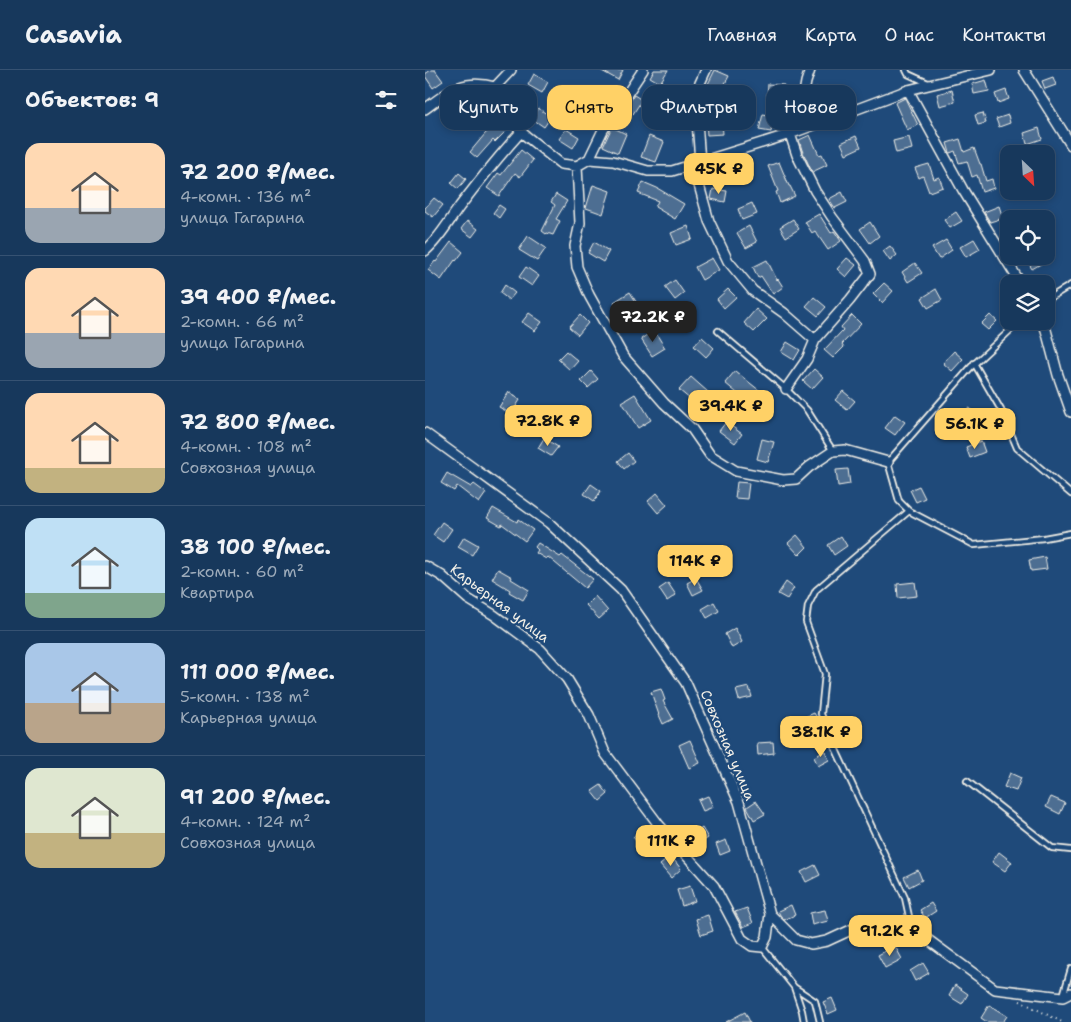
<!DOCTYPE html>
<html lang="ru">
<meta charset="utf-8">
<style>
:root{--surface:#17385c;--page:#244365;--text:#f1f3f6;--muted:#9eacbb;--line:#365272;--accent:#ffd166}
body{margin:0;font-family:"Shantell Sans",sans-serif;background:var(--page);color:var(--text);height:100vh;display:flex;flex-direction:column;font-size:19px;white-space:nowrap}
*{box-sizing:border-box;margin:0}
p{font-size:16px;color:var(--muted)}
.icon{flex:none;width:28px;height:28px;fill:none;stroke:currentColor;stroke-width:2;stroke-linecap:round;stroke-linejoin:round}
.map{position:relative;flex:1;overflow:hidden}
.details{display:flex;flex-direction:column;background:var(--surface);width:425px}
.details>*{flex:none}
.hud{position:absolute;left:15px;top:15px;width:475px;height:45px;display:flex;gap:10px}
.needle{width:32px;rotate:155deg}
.fabs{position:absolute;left:575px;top:75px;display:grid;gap:10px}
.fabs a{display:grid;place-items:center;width:55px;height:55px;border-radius:10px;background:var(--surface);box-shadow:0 2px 8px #0003,0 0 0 1px var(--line);font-size:25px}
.price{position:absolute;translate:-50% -42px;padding:0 11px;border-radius:10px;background:var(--accent);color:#111;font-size:16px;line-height:32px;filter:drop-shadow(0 1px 2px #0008)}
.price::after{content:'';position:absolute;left:50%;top:30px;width:15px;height:11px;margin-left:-8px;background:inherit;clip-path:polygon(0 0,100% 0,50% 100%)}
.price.on{background:#222;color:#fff}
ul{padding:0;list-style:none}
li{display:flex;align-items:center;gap:15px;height:125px;padding:0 25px}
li+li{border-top:1px solid var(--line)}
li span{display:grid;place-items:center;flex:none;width:140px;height:100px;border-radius:15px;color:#555}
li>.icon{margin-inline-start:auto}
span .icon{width:60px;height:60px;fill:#fffc;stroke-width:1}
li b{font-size:21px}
h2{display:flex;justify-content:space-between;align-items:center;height:60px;padding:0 25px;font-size:21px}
.chip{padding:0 18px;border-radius:15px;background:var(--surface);box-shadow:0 2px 8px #0003,0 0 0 1px var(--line);font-size:18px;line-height:45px}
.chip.on{background:var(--accent);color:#111}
header{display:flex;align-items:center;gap:30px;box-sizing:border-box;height:70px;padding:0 25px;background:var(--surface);border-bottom:1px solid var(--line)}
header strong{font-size:24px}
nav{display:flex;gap:28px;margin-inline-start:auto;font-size:18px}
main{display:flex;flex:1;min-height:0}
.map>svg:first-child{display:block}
.building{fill:#4d6e92;stroke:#f4f1e8}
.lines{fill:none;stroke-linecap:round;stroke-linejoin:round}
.service-casing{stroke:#f4f1e8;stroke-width:8}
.minor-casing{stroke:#f4f1e8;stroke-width:12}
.path{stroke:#f4f1e8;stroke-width:2;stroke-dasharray:1 4;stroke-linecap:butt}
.service{stroke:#1f4a7a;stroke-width:4.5}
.minor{stroke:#1f4a7a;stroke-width:9}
.labels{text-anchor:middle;stroke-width:5;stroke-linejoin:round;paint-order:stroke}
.street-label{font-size:14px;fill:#f4f1e8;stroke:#1f4a7a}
</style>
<header>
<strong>Casavia</strong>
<nav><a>Главная</a><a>Карта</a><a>О нас</a><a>Контакты</a></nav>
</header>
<main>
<section class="details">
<h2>Объектов: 9<svg class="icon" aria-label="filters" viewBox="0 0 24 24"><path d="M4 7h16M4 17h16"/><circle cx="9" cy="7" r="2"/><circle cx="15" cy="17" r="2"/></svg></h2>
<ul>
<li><span style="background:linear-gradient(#ffd9b3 65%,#9aa5b1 0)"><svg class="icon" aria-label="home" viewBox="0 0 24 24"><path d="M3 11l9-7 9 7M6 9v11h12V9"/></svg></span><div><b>72 200 ₽/мес.</b><p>4-комн. · 136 m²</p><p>улица Гагарина</p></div></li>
<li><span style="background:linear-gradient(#ffd9b3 65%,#9aa5b1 0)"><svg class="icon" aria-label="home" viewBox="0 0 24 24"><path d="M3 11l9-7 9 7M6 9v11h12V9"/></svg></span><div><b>39 400 ₽/мес.</b><p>2-комн. · 66 m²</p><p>улица Гагарина</p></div></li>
<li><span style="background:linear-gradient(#ffd9b3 75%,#c2b280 0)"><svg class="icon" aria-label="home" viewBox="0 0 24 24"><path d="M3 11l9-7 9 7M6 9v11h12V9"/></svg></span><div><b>72 800 ₽/мес.</b><p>4-комн. · 108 m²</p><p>Совхозная улица</p></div></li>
<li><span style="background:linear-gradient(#bfe0f5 75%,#7fa58c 0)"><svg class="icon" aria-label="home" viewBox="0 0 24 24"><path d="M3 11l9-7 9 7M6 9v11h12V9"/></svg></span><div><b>38 100 ₽/мес.</b><p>2-комн. · 60 m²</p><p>Квартира</p></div></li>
<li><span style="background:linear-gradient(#a9c7e8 60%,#b9a48a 0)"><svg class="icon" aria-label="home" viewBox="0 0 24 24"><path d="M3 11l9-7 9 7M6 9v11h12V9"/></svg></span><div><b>111 000 ₽/мес.</b><p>5-комн. · 138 m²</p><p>Карьерная улица</p></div></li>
<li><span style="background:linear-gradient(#dfe7d0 65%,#c2b280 0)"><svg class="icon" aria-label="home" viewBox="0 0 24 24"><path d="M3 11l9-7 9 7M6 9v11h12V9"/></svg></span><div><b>91 200 ₽/мес.</b><p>4-комн. · 124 m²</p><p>Совхозная улица</p></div></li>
</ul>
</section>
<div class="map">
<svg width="646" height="952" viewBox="0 0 646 952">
<rect width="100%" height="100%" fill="#1f4a7a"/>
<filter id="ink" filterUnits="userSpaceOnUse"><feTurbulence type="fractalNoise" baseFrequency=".02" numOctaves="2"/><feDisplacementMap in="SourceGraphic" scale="10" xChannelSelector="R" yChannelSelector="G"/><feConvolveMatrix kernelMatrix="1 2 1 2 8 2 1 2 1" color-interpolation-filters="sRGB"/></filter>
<g filter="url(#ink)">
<path class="building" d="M 6,0 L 10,0 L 18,11 L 8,18 L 0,6 L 0,4 Z
M 175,0 L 198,0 L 193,10 Z
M 229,0 L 243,0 L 235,13 L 225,7 Z
M 290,0 L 304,6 L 294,25 L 281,18 Z
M 109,4 L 123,12 L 117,23 L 103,15 Z
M 628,7 L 631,15 L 620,19 L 617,11 Z
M 561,10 L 564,21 L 549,24 L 547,14 Z
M 343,14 L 359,15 L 358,27 L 342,26 Z
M 391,17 L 402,21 L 398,36 L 386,33 Z
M 173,19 L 181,24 L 164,56 L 157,51 L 169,32 L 167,30 Z
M 527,20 L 530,32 L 515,36 L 512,24 Z
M 581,20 L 584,29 L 573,33 L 570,24 Z
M 37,23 L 48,34 L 40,43 L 29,32 Z
M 209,25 L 217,30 L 208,44 L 200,39 Z
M 480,28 L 493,55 L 482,60 L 470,33 Z
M 113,38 L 126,47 L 119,57 L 106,48 Z
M 558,43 L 561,53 L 553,55 L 550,45 Z
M 338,44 L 349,46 L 346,62 L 334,60 Z
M 583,45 L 585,53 L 574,57 L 571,49 Z
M 73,52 L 81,61 L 70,72 L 68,70 L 52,88 L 45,82 L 60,64 Z
M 297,52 L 298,64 L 282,65 L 281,53 Z
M 187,57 L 201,64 L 193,83 L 178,76 Z
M 614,58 L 617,69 L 602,74 L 599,63 Z
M 141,59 L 154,67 L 148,78 L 134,69 Z
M 385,65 L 394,85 L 397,84 L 402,95 L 387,102 L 377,80 L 374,70 Z
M 224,66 L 239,72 L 231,92 L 216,87 Z
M 431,66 L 436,77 L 421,84 L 416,73 Z
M 484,67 L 487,79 L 471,83 L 468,71 Z
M 535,69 L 539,82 L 549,78 L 555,94 L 556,94 L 561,111 L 567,109 L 569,118 L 557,122 L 552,105 L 547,107 L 542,91 L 534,93 L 530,81 L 525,83 L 522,73 Z
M 96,80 L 108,90 L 95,107 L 90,103 L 74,126 L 62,118 L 73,103 L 76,105 Z
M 354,92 L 364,116 L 365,116 L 370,126 L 355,133 L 351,122 L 353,121 L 343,96 Z
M 504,94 L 509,109 L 514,107 L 518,117 L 504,122 L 498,106 L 494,108 L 490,98 Z
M 34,103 L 41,109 L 33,119 L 26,113 Z
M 218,112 L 232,118 L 259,134 L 250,149 L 230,137 L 233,131 L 213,123 Z
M 168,115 L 185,121 L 178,144 L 161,138 Z
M 288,119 L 302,121 L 300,132 L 286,129 Z
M 417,122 L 422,132 L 410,138 L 404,129 Z
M 131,124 L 142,131 L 131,149 L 135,151 L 128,165 L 122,163 L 121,164 L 117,161 L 130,135 L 126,132 Z
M 9,128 L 18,135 L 8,147 L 0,141 L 0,138 Z
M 327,133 L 332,144 L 317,150 L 313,139 Z
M 74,135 L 80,139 L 74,148 L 68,143 Z
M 574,136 L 578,148 L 565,152 L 559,142 Z
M 531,142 L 537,151 L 525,158 L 519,150 Z
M 394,144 L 406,163 L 409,161 L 416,171 L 403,180 L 390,161 L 387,163 L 380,152 Z
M 368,149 L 374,159 L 361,167 L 355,157 Z
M 42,151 L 53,159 L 47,167 L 36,159 Z
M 445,152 L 454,166 L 445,173 L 435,159 Z
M 263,156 L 267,169 L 251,175 L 246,163 Z
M 324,156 L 332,172 L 321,178 L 312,163 Z
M 103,166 L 121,178 L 112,191 L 94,180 Z
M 549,169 L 555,179 L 541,187 L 535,177 Z
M 521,170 L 527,180 L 514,189 L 507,178 Z
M 26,172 L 38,182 L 31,191 L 30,190 L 16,210 L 3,200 L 10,191 L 11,192 Z
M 169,172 L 184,181 L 178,192 L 163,183 Z
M 465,176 L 472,185 L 465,191 L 458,181 Z
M 605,186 L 618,186 L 621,191 L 607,199 L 601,189 Z
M 287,188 L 294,200 L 277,210 L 270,197 Z
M 422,188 L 431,195 L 421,207 L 412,199 Z
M 342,190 L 352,210 L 353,209 L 358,217 L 348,224 L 336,206 L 333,208 L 328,197 Z
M 490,193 L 497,203 L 483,212 L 477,202 Z
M 101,197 L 114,206 L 107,216 L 94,207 Z
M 250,210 L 259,223 L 250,230 L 240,217 Z
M 459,213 L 468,221 L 457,233 L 448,224 Z
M 80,215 L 90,223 L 84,230 L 75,223 Z
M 303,219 L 311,227 L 299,238 L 292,229 Z
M 511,219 L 517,230 L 503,238 L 497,228 Z
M 205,222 L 218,243 L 202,252 L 189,232 Z
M 389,227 L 401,237 L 393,246 L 381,236 Z
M 331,239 L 342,249 L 329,262 L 319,253 Z
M 104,243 L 117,252 L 110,261 L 97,252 Z
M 155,245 L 163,253 L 153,265 L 144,257 Z
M 427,245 L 436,254 L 417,274 L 419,277 L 408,288 L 399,280 L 418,260 L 416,257 Z
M 565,245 L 572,251 L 563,260 L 556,254 Z
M 229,260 L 240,278 L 227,286 L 216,269 Z
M 277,267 L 289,278 L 281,287 L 269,276 Z
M 362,272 L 375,280 L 369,290 L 356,282 Z
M 141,281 L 153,291 L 145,300 L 133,289 Z
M 529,281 L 538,289 L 527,301 L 518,293 Z
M 389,299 L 398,307 L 387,319 L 378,311 Z
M 166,301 L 173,309 L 163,318 L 156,311 Z
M 310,301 L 340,325 L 327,340 L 316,331 L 318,328 L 300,313 Z
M 266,307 L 283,322 L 272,335 L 254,320 Z
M 418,321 L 430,331 L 422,340 L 410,330 Z
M 84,322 L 95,330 L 86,344 L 74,337 Z
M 210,324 L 226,350 L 213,358 L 197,332 Z
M 545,338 L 552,352 L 538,359 L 531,345 Z
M 470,345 L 480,352 L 470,365 L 460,358 Z
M 301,352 L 317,364 L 310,373 L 294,361 Z
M 119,368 L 133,377 L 126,386 L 113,378 Z
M 337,369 L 349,372 L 343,392 L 332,389 Z
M 556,371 L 560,382 L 545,388 L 541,377 Z
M 203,383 L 209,391 L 199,399 L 193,391 Z
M 423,399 L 425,414 L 413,416 L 411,400 Z
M 22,403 L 46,417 L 49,414 L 61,423 L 54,433 L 32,416 L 29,421 L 16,413 Z
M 312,412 L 324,413 L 322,429 L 310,428 Z
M 166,414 L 176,421 L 169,431 L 159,424 Z
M 494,416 L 500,428 L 491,432 L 485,420 Z
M 232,423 L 242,435 L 233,443 L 223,431 Z
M 68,438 L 92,452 L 93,449 L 108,460 L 100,471 L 77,454 L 76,456 L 62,448 Z
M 17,452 L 27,459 L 18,472 L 8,465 Z
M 372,465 L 382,477 L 374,485 L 363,473 Z
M 416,466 L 422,476 L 409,485 L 403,475 Z
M 39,467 L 53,475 L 47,485 L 33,477 Z
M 113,473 L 135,487 L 137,485 L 168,509 L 160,518 L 123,487 L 121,489 L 111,483 L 113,480 L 110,477 Z
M 620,487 L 622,499 L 606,501 L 604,490 Z
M 73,499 L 87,507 L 86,509 L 104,520 L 98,530 L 84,522 L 85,520 L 67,509 Z
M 271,508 L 278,520 L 268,525 L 262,513 Z
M 361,512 L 369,518 L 362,529 L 353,524 Z
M 490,512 L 492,526 L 473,528 L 472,514 Z
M 243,513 L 251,525 L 242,531 L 234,519 Z
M 170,526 L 183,541 L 174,549 L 161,535 Z
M 289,532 L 294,541 L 282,548 L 277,539 Z
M 310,558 L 317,572 L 307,578 L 300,564 Z
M 324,617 L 327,627 L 314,630 L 311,620 Z
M 236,619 L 240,630 L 238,631 L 248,649 L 238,654 L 234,645 L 226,622 Z
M 389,643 L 394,651 L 382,657 L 378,648 Z
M 265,670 L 275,693 L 264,698 L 254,675 Z
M 348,672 L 349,683 L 333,685 L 332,673 Z
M 400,681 L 404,690 L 393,696 L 389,687 Z
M 585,703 L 596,708 L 591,721 L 579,717 Z
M 176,715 L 183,724 L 175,731 L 167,721 Z
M 283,726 L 288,737 L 278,741 L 273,730 Z
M 626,727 L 640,733 L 635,744 L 621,737 Z
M 331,731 L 340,744 L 329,750 L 322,737 Z
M 219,758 L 229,771 L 219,780 L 208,767 Z
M 277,758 L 283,768 L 274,774 L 267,765 Z
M 301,770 L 305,781 L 295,785 L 291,774 Z
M 574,782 L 587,792 L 580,801 L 567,792 Z
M 246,786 L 256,799 L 246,808 L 235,795 Z
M 390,795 L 395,805 L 381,812 L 376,802 Z
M 493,800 L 497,810 L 484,817 L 479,807 Z
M 265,816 L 270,831 L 257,836 L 252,820 Z
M 506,833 L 511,841 L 500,848 L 495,840 Z
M 366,835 L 370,845 L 359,850 L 355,845 L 353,841 Z
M 322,838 L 328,853 L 318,857 L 310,842 Z
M 400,840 L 403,851 L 387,855 L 385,843 Z
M 283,845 L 288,861 L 276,865 L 271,849 Z
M 470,876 L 477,889 L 460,898 L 453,885 Z
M 498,893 L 504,903 L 490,911 L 485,901 Z
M 530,915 L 543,924 L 537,934 L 524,926 Z
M 407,928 L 412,940 L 403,944 L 398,932 Z
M 564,935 L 582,946 L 578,952 L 562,952 L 556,948 Z
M 320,942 L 325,952 L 301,952 Z"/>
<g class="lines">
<g class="service-casing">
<path id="service" d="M 481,0 L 483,4 L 503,13
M 621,230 L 646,215
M 293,261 L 361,319 L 382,340 L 408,381
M 549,293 L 576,340 L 592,378 L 646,424
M 484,441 L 549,475 L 619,468 L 646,463
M 542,711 L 627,778 L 646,780
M 485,851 L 480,828 L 406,669 L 396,644 L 400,604 L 381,552 L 383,536 L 391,520 L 484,441 L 474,431 L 463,392 L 546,297 L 595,251
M 337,877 L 369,917 L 390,931 L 395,952
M 369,917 L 377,941 L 379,952
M 638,926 L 646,899"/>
</g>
<g class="minor-casing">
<path id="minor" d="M 281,0 L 270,24 L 275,92 L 272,108 L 284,151 L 303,191 L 328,221 L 359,243 L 390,270
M 599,0 L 646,75
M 70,17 L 76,35 L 96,62 L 136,94 L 152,96 L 164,89 L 188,91 L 223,101 L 247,101 L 365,64 L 483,20 L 566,0
M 483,20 L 538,120 L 596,214
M 0,39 C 24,21 38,8 70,17 L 86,0
M 164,89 L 178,60 L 218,0
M 152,96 L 155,153 L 150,176 L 152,197 L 164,225 L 198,286 L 239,333 L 267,359 L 285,385 L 311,401 L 358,410 L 371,409 L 384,397 L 408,381 L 420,380 L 463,392
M 0,181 C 14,169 24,151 35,136 C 55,110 75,85 96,62
M 617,251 L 621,260 L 633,305 L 646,342
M 361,319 L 382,289 L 390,270 L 425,230 L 445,204 L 440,191 L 407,147 L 390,121 L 372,85 L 365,64 L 376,39 L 381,12 L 385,0
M 0,363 L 124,453 L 196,520 L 261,613 L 314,732 L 345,844 L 371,870 L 386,874 L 402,871 L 428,859 L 450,855 L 485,851 L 498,866 L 570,919 L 638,927 L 646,923
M 0,496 L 17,506 L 43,529 L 69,545 L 115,579 L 142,609 L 164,645 L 180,683 L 234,755 L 289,816 L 317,869 L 327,876 L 337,877 L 342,867 L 345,844"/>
</g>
<path class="path" d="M 595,931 L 637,952"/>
<use href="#service" class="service"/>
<use href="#minor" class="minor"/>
</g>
</g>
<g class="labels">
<g class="street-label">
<text transform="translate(75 533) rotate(37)" y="5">Карьерная улица</text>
<text transform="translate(303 675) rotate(67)" y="5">Совхозная улица</text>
</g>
</g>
</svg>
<div class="fabs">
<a><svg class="needle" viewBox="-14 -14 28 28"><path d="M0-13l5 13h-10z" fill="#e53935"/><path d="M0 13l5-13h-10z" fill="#9eacbb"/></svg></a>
<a><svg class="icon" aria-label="locate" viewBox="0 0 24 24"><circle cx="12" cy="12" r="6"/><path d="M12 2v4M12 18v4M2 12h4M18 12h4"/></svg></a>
<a><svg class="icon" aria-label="layers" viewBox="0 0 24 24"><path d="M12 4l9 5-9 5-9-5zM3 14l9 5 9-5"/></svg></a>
</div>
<b class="price" style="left:294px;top:125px">45K ₽</b>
<b class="price on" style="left:228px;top:273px">72.2K ₽</b>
<b class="price" style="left:306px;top:362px">39.4K ₽</b>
<b class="price" style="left:123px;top:377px">72.8K ₽</b>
<b class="price" style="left:550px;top:380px">56.1K ₽</b>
<b class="price" style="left:270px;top:517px">114K ₽</b>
<b class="price" style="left:396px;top:688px">38.1K ₽</b>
<b class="price" style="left:246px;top:797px">111K ₽</b>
<b class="price" style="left:465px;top:887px">91.2K ₽</b>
<div class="hud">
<a class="chip">Купить</a>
<a class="chip on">Снять</a>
<a class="chip">Фильтры</a>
<a class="chip">Новое</a>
</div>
</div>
</main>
